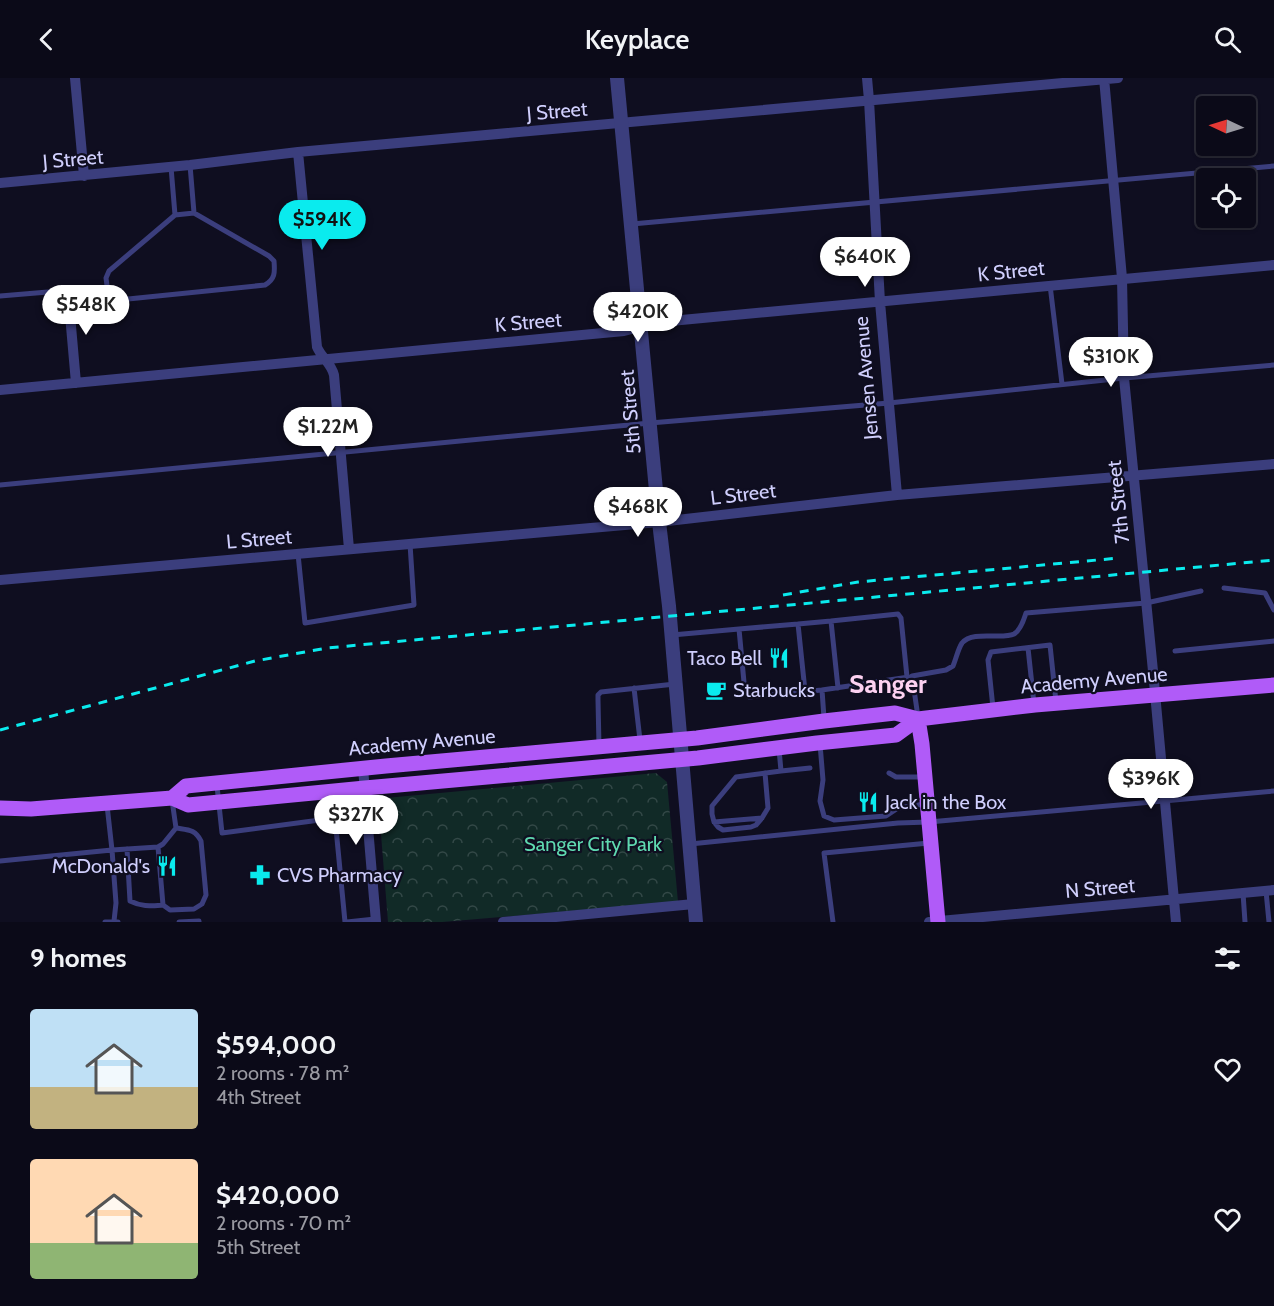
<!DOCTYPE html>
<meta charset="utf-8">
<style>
:root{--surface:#0b0a18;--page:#141321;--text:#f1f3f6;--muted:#9a9aa2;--line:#2b2b37;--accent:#0aebee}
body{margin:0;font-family:Cabin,sans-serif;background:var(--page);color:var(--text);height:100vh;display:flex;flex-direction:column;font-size:22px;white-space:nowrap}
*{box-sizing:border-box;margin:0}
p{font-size:20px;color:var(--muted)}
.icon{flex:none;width:33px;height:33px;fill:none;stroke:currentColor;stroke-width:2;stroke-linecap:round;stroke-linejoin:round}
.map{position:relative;height:844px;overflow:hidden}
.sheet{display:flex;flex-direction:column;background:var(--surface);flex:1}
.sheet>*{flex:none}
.needle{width:39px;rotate:274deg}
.tools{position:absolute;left:1196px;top:18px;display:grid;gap:12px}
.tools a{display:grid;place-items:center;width:60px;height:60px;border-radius:6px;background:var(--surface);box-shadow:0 2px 4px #0004,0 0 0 2px var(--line);font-size:30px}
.price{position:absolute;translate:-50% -51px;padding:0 14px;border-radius:21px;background:#fff;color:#222;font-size:20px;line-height:39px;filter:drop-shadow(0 2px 3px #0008)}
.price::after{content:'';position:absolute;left:50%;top:36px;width:18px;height:14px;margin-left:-9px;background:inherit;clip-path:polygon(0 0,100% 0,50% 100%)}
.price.current{background:var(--accent);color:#111}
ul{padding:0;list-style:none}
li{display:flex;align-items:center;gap:18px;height:150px;padding:0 30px}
li span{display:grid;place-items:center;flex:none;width:168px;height:120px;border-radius:6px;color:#555}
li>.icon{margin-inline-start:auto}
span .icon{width:72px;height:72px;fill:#fffc;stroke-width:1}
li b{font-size:26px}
h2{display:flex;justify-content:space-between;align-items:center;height:72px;padding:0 30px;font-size:26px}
header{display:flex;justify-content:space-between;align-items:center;height:78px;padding:0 30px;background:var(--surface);font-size:27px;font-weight:600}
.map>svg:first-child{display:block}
.park{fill:url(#park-crowns)}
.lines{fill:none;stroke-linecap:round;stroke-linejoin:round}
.service{stroke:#3b3e7d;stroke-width:5}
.minor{stroke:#3b3e7d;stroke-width:10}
.tertiary{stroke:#3b3e7d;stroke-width:14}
.primary{stroke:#b05bf8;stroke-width:15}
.rail{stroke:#0aebee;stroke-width:3;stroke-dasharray:9 8;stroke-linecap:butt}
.labels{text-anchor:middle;stroke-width:4.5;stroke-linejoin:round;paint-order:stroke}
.street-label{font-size:20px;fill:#d0cffd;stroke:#0f0e20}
.poi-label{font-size:20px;fill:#d0cffd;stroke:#0f0e20;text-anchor:start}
.park-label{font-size:20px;fill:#5fd9b0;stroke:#0f0e20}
.district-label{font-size:26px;font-weight:bold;fill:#fdd1f1;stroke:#0f0e20}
</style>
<header><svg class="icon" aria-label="back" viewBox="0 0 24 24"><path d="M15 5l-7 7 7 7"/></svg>Keyplace<svg class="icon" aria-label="search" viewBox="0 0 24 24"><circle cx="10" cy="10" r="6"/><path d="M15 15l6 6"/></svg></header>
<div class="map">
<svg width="1274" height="844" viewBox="0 0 1274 844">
<defs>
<pattern id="park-crowns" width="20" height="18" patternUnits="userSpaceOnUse" patternTransform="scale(1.5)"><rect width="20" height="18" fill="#112a27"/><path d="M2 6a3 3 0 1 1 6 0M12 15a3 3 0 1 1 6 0" fill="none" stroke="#334847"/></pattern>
</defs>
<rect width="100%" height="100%" fill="#0f0e20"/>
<path class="park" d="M 656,695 L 667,704 L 678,824 L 442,844 L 388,844 L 379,731 L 386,720 Z"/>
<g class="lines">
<path class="service" d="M 190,87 L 194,135
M 171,89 L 175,137
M 632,146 L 1274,88
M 1050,207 L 1062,306
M 0,218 L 60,213 L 68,214
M 69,227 L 265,207 C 275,201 275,195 274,183 L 269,178 L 194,135 L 175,137 L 109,193 L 106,200 L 109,223
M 0,407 L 650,345 L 889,325 L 1124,300 L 1274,287
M 298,476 L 305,545 L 414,527 L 410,466
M 1224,510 L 1265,515 L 1274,532
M 831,543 L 898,536 L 901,540 L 907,599
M 739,551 L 798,546
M 672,557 L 739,551 L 745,615 L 749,619 L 822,612 L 824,640
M 1028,570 L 1034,626
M 1175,573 L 1274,563
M 634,610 L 640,662
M 822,612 L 909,599
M 805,613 L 798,546 L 831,543 L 838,610
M 993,630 L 988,582 L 991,574 L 1050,567 L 1056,624
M 918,639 L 912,598 L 946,592 L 953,588 C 956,581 958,571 962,565 C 973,552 1002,562 1014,556 C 1021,552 1024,541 1026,535 L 1146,525 L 1201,513
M 820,666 L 823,702 L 820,723 L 824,738 L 834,742 L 886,738 L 898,730 L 925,726
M 599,668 L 598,622 L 598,617 L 601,614 L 675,606
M 781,693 L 810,690
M 765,695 L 768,730 L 762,740 L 756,747 L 751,749 L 723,752 L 718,749 L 714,744 L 712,736 L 712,728 L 736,699 L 781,693 L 779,671
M 889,695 L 896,699 L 922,699
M 217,708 L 222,755 L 335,740 L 345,844
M 107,727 L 112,772 L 158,769 L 163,766 L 176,750 L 172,722
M 335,740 L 367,737
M 714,744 L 762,740
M 690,766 L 898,745 L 929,744 L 1274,713
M 127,771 L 130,823 C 142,829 150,828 163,827 L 158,769
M 0,783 L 112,772 L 116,825 L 114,843
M 1266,813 L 1269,844
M 1243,815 L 1245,844
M 163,827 L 170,832 L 194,831 L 202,826 L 206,817 L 201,763 C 195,751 188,752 176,750
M 105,844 L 118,844
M 179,844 L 199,843 L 199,844
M 347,844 L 375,841
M 833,844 L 824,775 L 929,765"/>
<path class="minor" d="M 75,0 L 84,98
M 867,0 L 869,22 L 880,224 L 897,417
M 1104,0 L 1122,200 L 1124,300 L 1153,593 L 1176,844
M 298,74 L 317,269 C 321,279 331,285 334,297 L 349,471
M 0,105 L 190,87 L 298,74 L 1118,0
M 68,214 L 76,305
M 0,312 L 624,253 L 660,244 L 1274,187
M 0,502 L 659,444 L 897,417 L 1274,386
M 363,690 L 376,844
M 503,844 L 694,826
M 929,844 L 1274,812"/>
<path class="tertiary" d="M 617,0 L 659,444 L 669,528 L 696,844"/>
<path class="primary" d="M 918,641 L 922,666 L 938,844
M 172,720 L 186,708 L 386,688 L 697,660 L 824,643 L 895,635 L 918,641 L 1035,627 L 1274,607
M 0,730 L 31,731 L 172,720 L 188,727 L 365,710 L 698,680 L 817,665 L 896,657 L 918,641"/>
<path class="rail" d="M 783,517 L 858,504 L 1119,480
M 0,652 L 255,583 L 327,570 L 1274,482"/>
</g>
<defs>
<g id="restaurant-bare" transform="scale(1.62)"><path d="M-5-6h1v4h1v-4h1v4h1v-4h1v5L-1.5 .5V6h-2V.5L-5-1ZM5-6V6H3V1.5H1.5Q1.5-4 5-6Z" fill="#0aebee" stroke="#0f0e20" stroke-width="2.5" paint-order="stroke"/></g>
<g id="cafe-bare" transform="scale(1.62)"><path d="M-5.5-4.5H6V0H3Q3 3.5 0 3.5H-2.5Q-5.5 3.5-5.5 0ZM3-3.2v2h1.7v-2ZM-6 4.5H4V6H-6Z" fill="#0aebee" stroke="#0f0e20" stroke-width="2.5" paint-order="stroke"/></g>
<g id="pharmacy-bare" transform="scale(1.62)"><path d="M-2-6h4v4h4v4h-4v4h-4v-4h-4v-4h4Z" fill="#0aebee" stroke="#0f0e20" stroke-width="2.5" paint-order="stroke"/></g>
</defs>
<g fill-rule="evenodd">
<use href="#restaurant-bare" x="779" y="580"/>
<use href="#cafe-bare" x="716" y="612"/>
<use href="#restaurant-bare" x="868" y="724"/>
<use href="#restaurant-bare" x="167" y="788"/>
<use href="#pharmacy-bare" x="260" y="797"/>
</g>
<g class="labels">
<g class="street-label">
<text transform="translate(557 33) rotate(-5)" y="7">J Street</text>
<text transform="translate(73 81) rotate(-5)" y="7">J Street</text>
<text transform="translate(1011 193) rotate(-6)" y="7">K Street</text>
<text transform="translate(528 244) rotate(-5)" y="7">K Street</text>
<text transform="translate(866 300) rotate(-95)" y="7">Jensen Avenue</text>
<text transform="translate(630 334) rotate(-95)" y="7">5th Street</text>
<text transform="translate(743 416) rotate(-7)" y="7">L Street</text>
<text transform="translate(1118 424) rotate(-96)" y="7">7th Street</text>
<text transform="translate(259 461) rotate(-5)" y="7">L Street</text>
<text transform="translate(1094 602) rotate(-5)" y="7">Academy Avenue</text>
<text transform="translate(422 664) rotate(-5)" y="7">Academy Avenue</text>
<text transform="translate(1100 810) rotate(-5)" y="7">N Street</text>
</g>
<g class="poi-label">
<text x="762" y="587" text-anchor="end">Taco Bell</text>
<text x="733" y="619">Starbucks</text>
<text x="885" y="731">Jack in the Box</text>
<text x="150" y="795" text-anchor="end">McDonald's</text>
<text x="277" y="804">CVS Pharmacy</text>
</g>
<g class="park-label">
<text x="593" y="773">Sanger City Park</text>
</g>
<g class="district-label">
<text x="888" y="615">Sanger</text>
</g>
</g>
</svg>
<div class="tools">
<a><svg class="needle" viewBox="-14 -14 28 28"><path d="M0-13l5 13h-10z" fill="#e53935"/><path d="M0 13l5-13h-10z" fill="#9a9aa2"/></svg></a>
<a><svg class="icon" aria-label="locate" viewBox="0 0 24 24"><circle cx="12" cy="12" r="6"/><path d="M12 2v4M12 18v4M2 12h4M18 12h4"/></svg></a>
</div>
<b class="price current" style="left:322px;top:173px">$594K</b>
<b class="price" style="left:865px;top:210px">$640K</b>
<b class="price" style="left:86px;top:258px">$548K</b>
<b class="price" style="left:638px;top:265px">$420K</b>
<b class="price" style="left:1111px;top:310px">$310K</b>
<b class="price" style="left:328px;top:380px">$1.22M</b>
<b class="price" style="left:638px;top:460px">$468K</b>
<b class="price" style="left:1151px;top:732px">$396K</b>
<b class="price" style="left:356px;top:768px">$327K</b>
</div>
<section class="sheet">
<h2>9 homes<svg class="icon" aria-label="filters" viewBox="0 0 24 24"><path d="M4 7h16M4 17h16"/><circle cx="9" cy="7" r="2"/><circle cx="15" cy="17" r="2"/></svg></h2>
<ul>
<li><span style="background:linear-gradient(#bfe0f5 65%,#c2b280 0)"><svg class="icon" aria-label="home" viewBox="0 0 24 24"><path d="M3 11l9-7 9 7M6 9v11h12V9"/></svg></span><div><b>$594,000</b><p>2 rooms · 78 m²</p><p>4th Street</p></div><svg class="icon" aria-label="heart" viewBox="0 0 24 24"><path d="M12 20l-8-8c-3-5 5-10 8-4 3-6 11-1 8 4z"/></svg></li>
<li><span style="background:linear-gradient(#ffd9b3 70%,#8fb573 0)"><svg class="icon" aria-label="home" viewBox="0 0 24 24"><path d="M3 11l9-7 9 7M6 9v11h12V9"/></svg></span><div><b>$420,000</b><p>2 rooms · 70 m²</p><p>5th Street</p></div><svg class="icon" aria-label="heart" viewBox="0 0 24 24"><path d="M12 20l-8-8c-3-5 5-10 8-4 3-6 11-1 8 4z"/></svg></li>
</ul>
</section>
